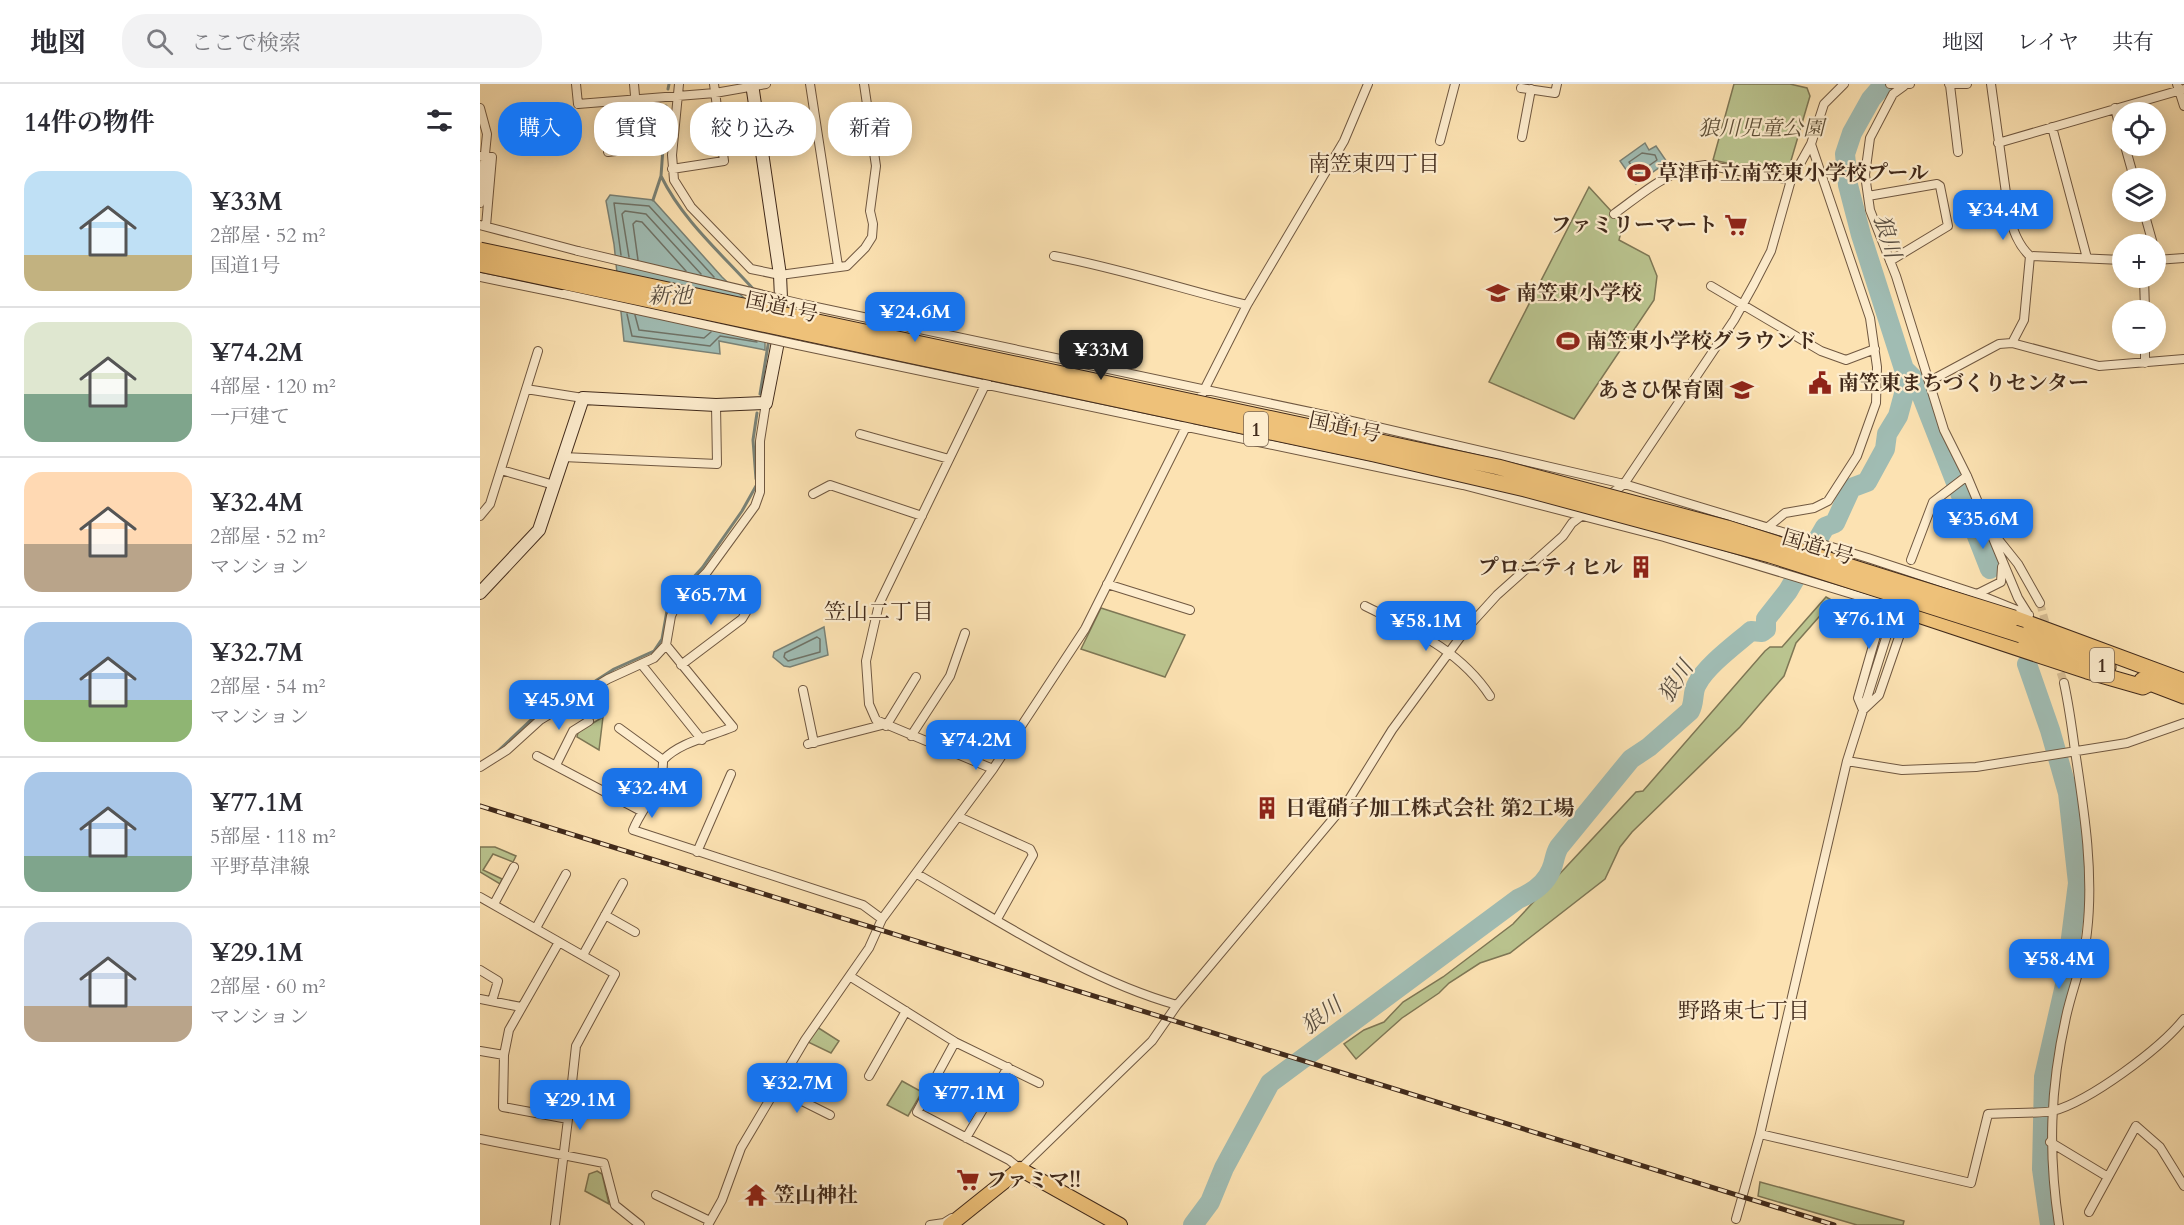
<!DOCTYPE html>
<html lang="ja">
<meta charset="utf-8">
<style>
:root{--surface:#fff;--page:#f2f2f3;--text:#2b2b33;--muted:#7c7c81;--line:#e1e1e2;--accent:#1a73e8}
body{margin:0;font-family:Cardo,"Noto Serif JP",serif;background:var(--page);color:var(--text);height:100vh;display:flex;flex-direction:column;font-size:22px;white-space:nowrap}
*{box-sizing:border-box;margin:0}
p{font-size:20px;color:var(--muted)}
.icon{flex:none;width:33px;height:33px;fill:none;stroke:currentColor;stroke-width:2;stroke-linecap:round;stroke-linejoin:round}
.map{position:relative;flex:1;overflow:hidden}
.details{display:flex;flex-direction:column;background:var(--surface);width:480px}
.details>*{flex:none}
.guide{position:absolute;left:18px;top:18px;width:570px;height:54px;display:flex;gap:12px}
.fabs{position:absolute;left:1632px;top:18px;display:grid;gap:12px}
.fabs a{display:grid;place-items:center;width:54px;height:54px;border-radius:50%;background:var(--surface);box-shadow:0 3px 15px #0003;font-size:30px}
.price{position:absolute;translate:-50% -51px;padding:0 14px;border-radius:12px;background:var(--accent);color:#fff;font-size:20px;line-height:39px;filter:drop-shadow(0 2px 3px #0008)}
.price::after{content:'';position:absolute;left:50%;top:36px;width:18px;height:14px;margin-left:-9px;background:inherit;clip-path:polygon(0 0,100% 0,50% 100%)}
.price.active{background:#222;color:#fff}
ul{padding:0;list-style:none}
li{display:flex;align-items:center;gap:18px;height:150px;padding:0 24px}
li+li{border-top:2px solid var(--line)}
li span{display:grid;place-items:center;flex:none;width:168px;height:120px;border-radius:18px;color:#555}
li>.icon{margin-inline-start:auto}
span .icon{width:72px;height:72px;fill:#fffc;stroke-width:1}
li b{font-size:26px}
h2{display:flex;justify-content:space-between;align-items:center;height:72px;padding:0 24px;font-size:26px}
.chip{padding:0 21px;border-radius:24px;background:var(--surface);box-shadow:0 3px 15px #0003;font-size:21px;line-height:54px}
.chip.active{background:var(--accent);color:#fff}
header{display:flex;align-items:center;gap:36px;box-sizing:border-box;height:84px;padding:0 30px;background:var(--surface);border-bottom:2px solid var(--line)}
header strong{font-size:28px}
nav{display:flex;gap:33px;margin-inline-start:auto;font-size:21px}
.search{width:420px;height:54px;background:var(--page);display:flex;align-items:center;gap:15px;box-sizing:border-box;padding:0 21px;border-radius:24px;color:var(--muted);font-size:22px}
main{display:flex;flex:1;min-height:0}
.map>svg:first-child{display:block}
.green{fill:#bac48f;stroke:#7e7755;stroke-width:1.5}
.water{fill:#a0bcb3;stroke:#7a8276;stroke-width:1.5}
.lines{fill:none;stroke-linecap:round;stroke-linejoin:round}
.shore{stroke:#707367;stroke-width:1.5}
.stream{stroke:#7a8276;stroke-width:3}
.river{stroke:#a0bcb3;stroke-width:20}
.street-tunnel{stroke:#d7bd94;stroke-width:8;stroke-dasharray:8 4;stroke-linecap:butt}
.street-casing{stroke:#705841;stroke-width:10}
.secondary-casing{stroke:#412a1b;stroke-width:14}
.primary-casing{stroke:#412a1b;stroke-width:16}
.highway-casing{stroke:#412a1b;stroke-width:17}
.street{stroke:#fdeccd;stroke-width:8}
.secondary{stroke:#fdeccd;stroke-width:12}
.primary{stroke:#eec179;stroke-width:14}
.highway{stroke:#eec179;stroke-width:15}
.rail-casing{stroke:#412a1b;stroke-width:5}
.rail{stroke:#fdeccd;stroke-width:3;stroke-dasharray:9;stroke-linecap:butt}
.street-bridge-casing{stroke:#705841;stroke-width:10;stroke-linecap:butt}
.highway-bridge-casing{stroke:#412a1b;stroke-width:17;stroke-linecap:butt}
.street-bridge{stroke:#fdeccd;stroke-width:8}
.highway-bridge{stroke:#eec179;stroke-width:15}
.labels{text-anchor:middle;stroke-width:4.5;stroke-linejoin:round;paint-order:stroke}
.shield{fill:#fdeccd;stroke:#796450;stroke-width:1.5}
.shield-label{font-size:20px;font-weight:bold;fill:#412a1b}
.park-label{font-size:21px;font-style:italic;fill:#5f5038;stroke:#fdeccd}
.poi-label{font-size:21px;font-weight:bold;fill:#412a1b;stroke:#fdeccd;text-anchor:start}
.street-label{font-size:21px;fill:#412a1b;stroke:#fdeccd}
.neighbourhood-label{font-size:22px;fill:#412a1b;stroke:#fdeccd}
.water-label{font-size:22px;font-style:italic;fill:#594e41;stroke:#fdeccd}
</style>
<header>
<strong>地図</strong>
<div class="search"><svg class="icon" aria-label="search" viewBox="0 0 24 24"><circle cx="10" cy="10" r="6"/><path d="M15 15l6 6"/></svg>ここで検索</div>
<nav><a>地図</a><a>レイヤ</a><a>共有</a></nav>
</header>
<main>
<section class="details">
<h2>14件の物件<svg class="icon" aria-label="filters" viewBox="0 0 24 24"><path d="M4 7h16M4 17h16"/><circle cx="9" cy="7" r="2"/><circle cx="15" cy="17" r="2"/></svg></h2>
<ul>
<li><span style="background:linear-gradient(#bfe0f5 70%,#c2b280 0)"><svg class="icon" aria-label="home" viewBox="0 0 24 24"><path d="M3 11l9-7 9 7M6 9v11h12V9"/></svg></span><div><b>¥33M</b><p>2部屋 · 52 m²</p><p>国道1号</p></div></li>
<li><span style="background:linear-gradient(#dfe7d0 60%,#7fa58c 0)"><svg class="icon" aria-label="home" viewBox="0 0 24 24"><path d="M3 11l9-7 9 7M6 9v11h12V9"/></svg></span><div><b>¥74.2M</b><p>4部屋 · 120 m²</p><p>一戸建て</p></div></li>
<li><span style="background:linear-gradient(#ffd9b3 60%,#b9a48a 0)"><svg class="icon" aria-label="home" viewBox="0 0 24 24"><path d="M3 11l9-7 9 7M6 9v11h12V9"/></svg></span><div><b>¥32.4M</b><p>2部屋 · 52 m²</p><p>マンション</p></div></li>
<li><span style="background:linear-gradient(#a9c7e8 65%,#8fb573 0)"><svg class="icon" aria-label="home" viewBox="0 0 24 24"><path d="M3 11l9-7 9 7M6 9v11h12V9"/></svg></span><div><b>¥32.7M</b><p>2部屋 · 54 m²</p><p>マンション</p></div></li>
<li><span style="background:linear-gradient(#a9c7e8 70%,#7fa58c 0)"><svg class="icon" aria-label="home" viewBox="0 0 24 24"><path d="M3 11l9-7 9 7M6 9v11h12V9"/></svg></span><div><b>¥77.1M</b><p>5部屋 · 118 m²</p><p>平野草津線</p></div></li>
<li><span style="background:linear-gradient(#c9d6e8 70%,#b9a48a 0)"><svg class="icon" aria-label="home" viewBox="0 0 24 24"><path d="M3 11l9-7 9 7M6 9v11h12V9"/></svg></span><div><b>¥29.1M</b><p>2部屋 · 60 m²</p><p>マンション</p></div></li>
</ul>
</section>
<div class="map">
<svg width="1704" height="1141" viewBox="0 0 1704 1141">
<rect width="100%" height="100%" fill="#fce2b2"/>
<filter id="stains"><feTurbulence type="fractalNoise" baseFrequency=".00333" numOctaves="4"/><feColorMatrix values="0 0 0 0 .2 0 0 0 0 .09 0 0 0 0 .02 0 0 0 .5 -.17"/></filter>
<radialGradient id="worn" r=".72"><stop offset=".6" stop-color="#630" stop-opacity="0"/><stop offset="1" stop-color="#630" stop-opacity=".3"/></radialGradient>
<path class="green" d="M 1254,0 L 1310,0 L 1327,4 L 1330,12 L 1310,80 L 1293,89 L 1233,76 Z
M 1109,103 L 1143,140 L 1139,156 L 1169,172 L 1177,192 L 1174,216 L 1094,335 L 1009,298 Z
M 1346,513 L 1353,517 L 1316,559 L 1304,592 L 1260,643 L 1152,748 L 1140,763 L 1125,795 L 1030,869 L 1000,879 L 969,899 L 959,909 L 922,934 L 876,975 L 864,960 L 884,946 L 904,938 L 923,918 L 963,893 L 1033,840 L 1156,708 L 1163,707 L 1285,567 L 1290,563 L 1302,563 Z
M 621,524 L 705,551 L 685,593 L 601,565 Z
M 123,633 L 119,666 L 97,653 L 98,648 Z
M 0,763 L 15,763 L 36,772 L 33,778 L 13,770 L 3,786 L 22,795 L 20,800 L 0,788 Z
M 337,943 L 359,957 L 351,969 L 328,958 Z
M 422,997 L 442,1008 L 428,1032 L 407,1021 Z
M 117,1087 L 122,1090 L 129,1120 L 105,1107 L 109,1090 Z
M 1280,1098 L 1424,1137 L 1423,1141 L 1377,1141 L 1278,1112 Z"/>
<path class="water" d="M 1165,59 L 1169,66 L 1176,62 L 1187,78 L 1156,100 L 1140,77 Z
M 130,111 L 173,116 L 242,193 L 285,234 L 285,266 L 239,257 L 240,270 L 144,257 L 134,160 L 126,117 Z
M 344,543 L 348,571 L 310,583 L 304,582 L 293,573 L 294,568 Z"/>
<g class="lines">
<path class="shore" d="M 1162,69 L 1175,71 L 1177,76 L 1157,90 L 1149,78 Z
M 141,171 L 134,119 L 169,122 L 234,193
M 149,173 L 142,130 L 145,127 L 166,130 L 221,190
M 158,176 L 153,140 L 156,137 L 162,138 L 206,187
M 147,230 L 152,252 L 230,262 L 240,252 L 277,258
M 155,231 L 159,246 L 224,254 L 231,248
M 337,553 L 340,555 L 340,568 L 308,577 L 304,573 L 305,569 Z"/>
<path class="stream" d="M 188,5 L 189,0
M 181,92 C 203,137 242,170 275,207
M 173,116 L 181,92 L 186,22
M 280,310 L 289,255
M 276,395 L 273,356 L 277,329
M 103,605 L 134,585 L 174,567 L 182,555 L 188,521 L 222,484 L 262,427 L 276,402
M 17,668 L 54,633 L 80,619"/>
<path class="river" d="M 1424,285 L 1436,297 L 1510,485
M 1547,580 L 1570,646 L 1588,709 L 1598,799 L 1585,901 L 1564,993 L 1562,1085 L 1570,1141
M 713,1141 L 730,1118 L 744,1084 L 790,999 L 1038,815 C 1052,809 1065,801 1071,786 C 1075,778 1074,771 1079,763 L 1151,675 L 1169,663 L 1210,627 C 1215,618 1212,608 1217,600 C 1226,582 1256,560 1271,547 L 1282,548 L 1286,545 L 1286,535 L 1308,507 L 1345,443 L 1355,439 L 1371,404 L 1387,398 L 1405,365 L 1407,350 L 1418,332 L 1424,310 L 1424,285 L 1381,151 L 1368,101 L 1365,70 L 1372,49 L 1391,15 L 1404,0"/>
<path class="street-tunnel" d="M 1560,519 L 1568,548
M 1577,577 L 1584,599"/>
<g class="street-casing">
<path id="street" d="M 96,0 L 98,20 L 235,9 L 286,0
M 199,0 L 192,71 L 194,96 L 211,123 L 271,185 L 300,191 L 367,182 L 385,164 L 392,153 L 393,140 L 390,127 L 396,82 L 384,0
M 330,0 L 358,182
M 1410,0 L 1430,0
M 1469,0 L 1487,0
M 1511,0 L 1529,131 C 1533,146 1538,161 1550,172 L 1642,176
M 1697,0 L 1704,22
M 1470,1 L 1478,68
M 1424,2 L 1413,10 L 1390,54 L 1385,91 L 1390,126 L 1416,192 L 1464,346 L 1487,392 L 1538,514 L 1548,530
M 1041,4 L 1075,9 L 1077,0
M 0,24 L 7,50 L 0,119
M 1635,24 L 1642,52
M 1572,43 L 1607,174
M 1042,53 L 1051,5
M 960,57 L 975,0
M 1518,59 L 1704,5
M 1645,62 L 1654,94
M 128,68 L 152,65 L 159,58 L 154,0
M 0,72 L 12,73 L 6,142
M 192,85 L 244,77 L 234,0
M 1388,112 L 1457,100 L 1460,102 L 1468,142 L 1410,177
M 1664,128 L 1673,160
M 1134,130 C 1162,110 1190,84 1225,81 L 1311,96
M 0,141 L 98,167
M 574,172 C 639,184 702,205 767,221
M 1676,176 L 1704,174
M 0,193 L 84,210
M 1664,194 L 1665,226
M 1231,202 L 1341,267 L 1366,276 L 1395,265
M 322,220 L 863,335 L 1144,400 L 1388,474 L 1497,510 L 1549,531
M 1532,259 L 1544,236 L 1550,172
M 1665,260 L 1665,279
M 318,261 L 983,401 L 1184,453 L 1405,520 L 1378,614 L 1383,626 L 1399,611 L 1428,527
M 507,297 L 399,520 L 386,577 L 389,620 L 396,636 L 513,685
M 1450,297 L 1519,260 L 1532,259 L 1619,282 L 1704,275
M 46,305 L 103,314
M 716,322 L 767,221 L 864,57 L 888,0
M 380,350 L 469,375
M 83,373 L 237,380 L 236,321
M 21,386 L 74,401
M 333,410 L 350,401 L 442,432
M 1127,413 L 1144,400 L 1254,236 L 1274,200 L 1291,167 L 1311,96 L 1331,60 L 1344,20 L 1364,0
M 0,432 L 10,420 L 58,267
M 1288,443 L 1305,429 L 1334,424 L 1348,417 L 1377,372 L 1396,319 L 1397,283 L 1390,234 L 1331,60
M 1514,450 L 1538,480 L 1560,519
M 1431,476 L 1453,418 L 1487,392
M 627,500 L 710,526
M 1497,510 L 1521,498 L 1522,483
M 885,522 C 933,546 980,566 1010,612
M 186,561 L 253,643 C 229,653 200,658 183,676 C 184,704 163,721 153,746 L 383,821 L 402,835
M 162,581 L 222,656
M 201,581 L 262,535 L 274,515
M 323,606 L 334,659
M 406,642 L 436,593
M 139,644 L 183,676
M 431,652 L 470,592 L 485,549
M 328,660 L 402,641
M 57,672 L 161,727
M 1367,677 L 1422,686 L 1496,683 L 1647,659 L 1704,639
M 76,681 L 93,647 L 109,637
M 0,683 L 27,666 L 60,636 L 128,595 L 174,574 L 186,561 L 191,532 L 198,517 L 227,488 L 275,422 L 280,408 L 280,357 L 286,319
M 479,733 L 550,765 L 553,771 L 517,835
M 217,768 L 251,690
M 437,790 C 518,836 607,896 697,921
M 0,813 L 135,890 L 96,962 L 88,1035
M 14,820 L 34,783
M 125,831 L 155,848
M 56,844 L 86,790
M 103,871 L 143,799
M 0,886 L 18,897 L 12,917
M 371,893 L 475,958 L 559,999
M 0,915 L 41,923
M 475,958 L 437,1028 L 529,1076 L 540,1085 L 672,957 L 697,921 L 868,717 L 912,646 L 987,544 L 1017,511 L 1083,452 L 1092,439 L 1114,422
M 0,967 L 24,971
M 389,992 L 426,927
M 296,1004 L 350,1031
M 1280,1050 L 1491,1099 L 1508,1030 C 1524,1028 1560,1030 1573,1027 C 1610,1017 1680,965 1704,935
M 486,1054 L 528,983
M 0,1055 L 124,1079 L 135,1121 L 160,1141
M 1570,1058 L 1628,1093
M 176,1111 L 230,1137
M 1609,1128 L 1656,1042 L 1680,1063 L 1704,1102
M 1256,1135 L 1280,1050 L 1367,677 L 1412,535
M 75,1141 L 88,1035 L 23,1023 L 24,971 L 29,946 L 79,858
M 228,1141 L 242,1116 L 261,1064 L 325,956 L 389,864 L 402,835 L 513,685 L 605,545 L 708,339
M 450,1141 L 464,1139 L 472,1134
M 1579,1141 C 1568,1068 1570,1005 1586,933 C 1592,905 1604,877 1607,848 C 1614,788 1604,726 1595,667 C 1592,644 1589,622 1584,599"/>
</g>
<g class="secondary-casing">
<path id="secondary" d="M 0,509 L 59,446 L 103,314 L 236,321 L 286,319 L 302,237 L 300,191 L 272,0"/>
</g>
<g class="primary-casing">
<path id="primary" d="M 470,1141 L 540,1085 L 640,1141"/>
</g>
<g class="highway-casing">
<path id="highway" d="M 1405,520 L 1607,587 L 1663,603 L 1671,599
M 1534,534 L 1704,597
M 1541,551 L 1628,583
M 1662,596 L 1704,612"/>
</g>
<use href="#street" class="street"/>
<use href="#secondary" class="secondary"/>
<use href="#primary" class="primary"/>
<use href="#highway" class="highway"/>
<g class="rail-casing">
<path id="rail" d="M 0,722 L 1354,1141"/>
</g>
<use href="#rail" class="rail"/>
<g class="street-bridge-casing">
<path id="street-bridge" d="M 98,167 L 322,220
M 84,210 L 318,261"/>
</g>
<g class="highway-bridge-casing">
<path id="highway-bridge" d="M 0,166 L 1018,383 L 1247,444 L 1534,534
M 0,180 L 894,370 L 1045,405 L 1290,471 L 1541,551"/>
</g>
<use href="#street-bridge" class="street-bridge"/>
<use href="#highway-bridge" class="highway-bridge"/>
</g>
<defs>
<g id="stadium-bare" transform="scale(1.8)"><path d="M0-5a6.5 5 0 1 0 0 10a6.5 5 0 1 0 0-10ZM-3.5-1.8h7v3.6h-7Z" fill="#8f2418" stroke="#fdeccd" stroke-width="2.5" paint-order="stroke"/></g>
<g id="supermarket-bare" transform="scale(1.8)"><path d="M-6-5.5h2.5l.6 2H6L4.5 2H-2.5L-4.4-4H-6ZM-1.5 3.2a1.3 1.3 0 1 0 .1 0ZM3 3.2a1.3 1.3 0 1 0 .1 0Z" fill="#8f2418" stroke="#fdeccd" stroke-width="2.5" paint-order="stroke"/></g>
<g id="school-bare" transform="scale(1.8)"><path d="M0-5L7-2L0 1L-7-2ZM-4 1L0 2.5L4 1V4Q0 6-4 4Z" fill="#8f2418" stroke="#fdeccd" stroke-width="2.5" paint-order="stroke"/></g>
<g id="civic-bare" transform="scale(1.8)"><path d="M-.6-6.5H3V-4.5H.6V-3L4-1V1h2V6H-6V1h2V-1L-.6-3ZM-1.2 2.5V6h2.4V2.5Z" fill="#8f2418" stroke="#fdeccd" stroke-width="2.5" paint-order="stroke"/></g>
<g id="building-bare" transform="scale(1.8)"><path d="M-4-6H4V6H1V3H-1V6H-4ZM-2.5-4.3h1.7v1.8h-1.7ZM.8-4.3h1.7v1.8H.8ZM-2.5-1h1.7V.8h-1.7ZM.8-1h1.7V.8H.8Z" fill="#8f2418" stroke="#fdeccd" stroke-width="2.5" paint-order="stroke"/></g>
<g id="temple-bare" transform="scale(1.8)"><path d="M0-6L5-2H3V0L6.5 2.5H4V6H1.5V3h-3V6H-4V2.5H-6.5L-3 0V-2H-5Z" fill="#8f2418" stroke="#fdeccd" stroke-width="2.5" paint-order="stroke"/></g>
</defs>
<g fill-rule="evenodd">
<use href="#stadium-bare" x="1159" y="89"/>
<use href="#supermarket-bare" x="1256" y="141"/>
<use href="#school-bare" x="1018" y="209"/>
<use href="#stadium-bare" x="1088" y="257"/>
<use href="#civic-bare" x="1340" y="299"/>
<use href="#school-bare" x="1262" y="306"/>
<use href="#building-bare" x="1161" y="483"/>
<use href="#building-bare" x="787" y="724"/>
<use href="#supermarket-bare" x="488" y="1096"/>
<use href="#temple-bare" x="276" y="1111"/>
</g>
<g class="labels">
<g class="shield">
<rect x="764" y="328" width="24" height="34" rx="4.5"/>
<rect x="1610" y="564" width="24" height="34" rx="4.5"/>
</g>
<g class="shield-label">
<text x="776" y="352">1</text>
<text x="1622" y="588">1</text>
</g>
<g class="park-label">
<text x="1281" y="51">狼川児童公園</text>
</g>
<g class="poi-label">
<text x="1177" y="96">草津市立南笠東小学校プール</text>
<text x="1238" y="148" text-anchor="end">ファミリーマート</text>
<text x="1036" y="216">南笠東小学校</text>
<text x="1106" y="264">南笠東小学校グラウンド</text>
<text x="1358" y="306">南笠東まちづくりセンター</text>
<text x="1244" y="313" text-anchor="end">あさひ保育園</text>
<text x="1143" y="490" text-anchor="end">プロニティヒル</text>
<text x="805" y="731">日電硝子加工株式会社 第2工場</text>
<text x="506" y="1103">ファミマ!!</text>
<text x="294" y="1118">笠山神社</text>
</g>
<g class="street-label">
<text transform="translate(302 223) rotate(12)" y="7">国道1号</text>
<text transform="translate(865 343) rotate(12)" y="7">国道1号</text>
<text transform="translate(1338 463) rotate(17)" y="7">国道1号</text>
</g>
<g class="neighbourhood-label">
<text x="894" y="87">南笠東四丁目</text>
<text x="399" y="535">笠山二丁目</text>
<text x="1264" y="934">野路東七丁目</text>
</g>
<g class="water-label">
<text transform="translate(1408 152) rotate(73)" y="8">狼川</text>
<text x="190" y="219">新池</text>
<text transform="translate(1195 597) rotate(-57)" y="8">狼川</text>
<text transform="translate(841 931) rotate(-37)" y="8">狼川</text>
</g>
</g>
<rect width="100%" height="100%" filter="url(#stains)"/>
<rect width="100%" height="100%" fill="url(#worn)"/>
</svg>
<div class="fabs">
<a><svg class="icon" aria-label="locate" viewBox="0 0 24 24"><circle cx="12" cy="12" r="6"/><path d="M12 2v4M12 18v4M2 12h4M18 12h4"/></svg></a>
<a><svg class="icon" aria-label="layers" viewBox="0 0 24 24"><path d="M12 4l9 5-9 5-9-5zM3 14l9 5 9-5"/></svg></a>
<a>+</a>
<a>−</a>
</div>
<b class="price" style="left:1523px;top:157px">¥34.4M</b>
<b class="price" style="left:435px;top:259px">¥24.6M</b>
<b class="price active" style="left:621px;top:297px">¥33M</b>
<b class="price" style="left:1503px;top:466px">¥35.6M</b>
<b class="price" style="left:231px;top:542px">¥65.7M</b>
<b class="price" style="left:1389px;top:566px">¥76.1M</b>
<b class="price" style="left:946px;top:568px">¥58.1M</b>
<b class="price" style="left:79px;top:647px">¥45.9M</b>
<b class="price" style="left:496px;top:687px">¥74.2M</b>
<b class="price" style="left:172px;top:735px">¥32.4M</b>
<b class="price" style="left:1579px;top:906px">¥58.4M</b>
<b class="price" style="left:317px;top:1030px">¥32.7M</b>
<b class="price" style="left:489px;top:1040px">¥77.1M</b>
<b class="price" style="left:100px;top:1047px">¥29.1M</b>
<div class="guide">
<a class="chip active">購入</a>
<a class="chip">賃貸</a>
<a class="chip">絞り込み</a>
<a class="chip">新着</a>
</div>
</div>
</main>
